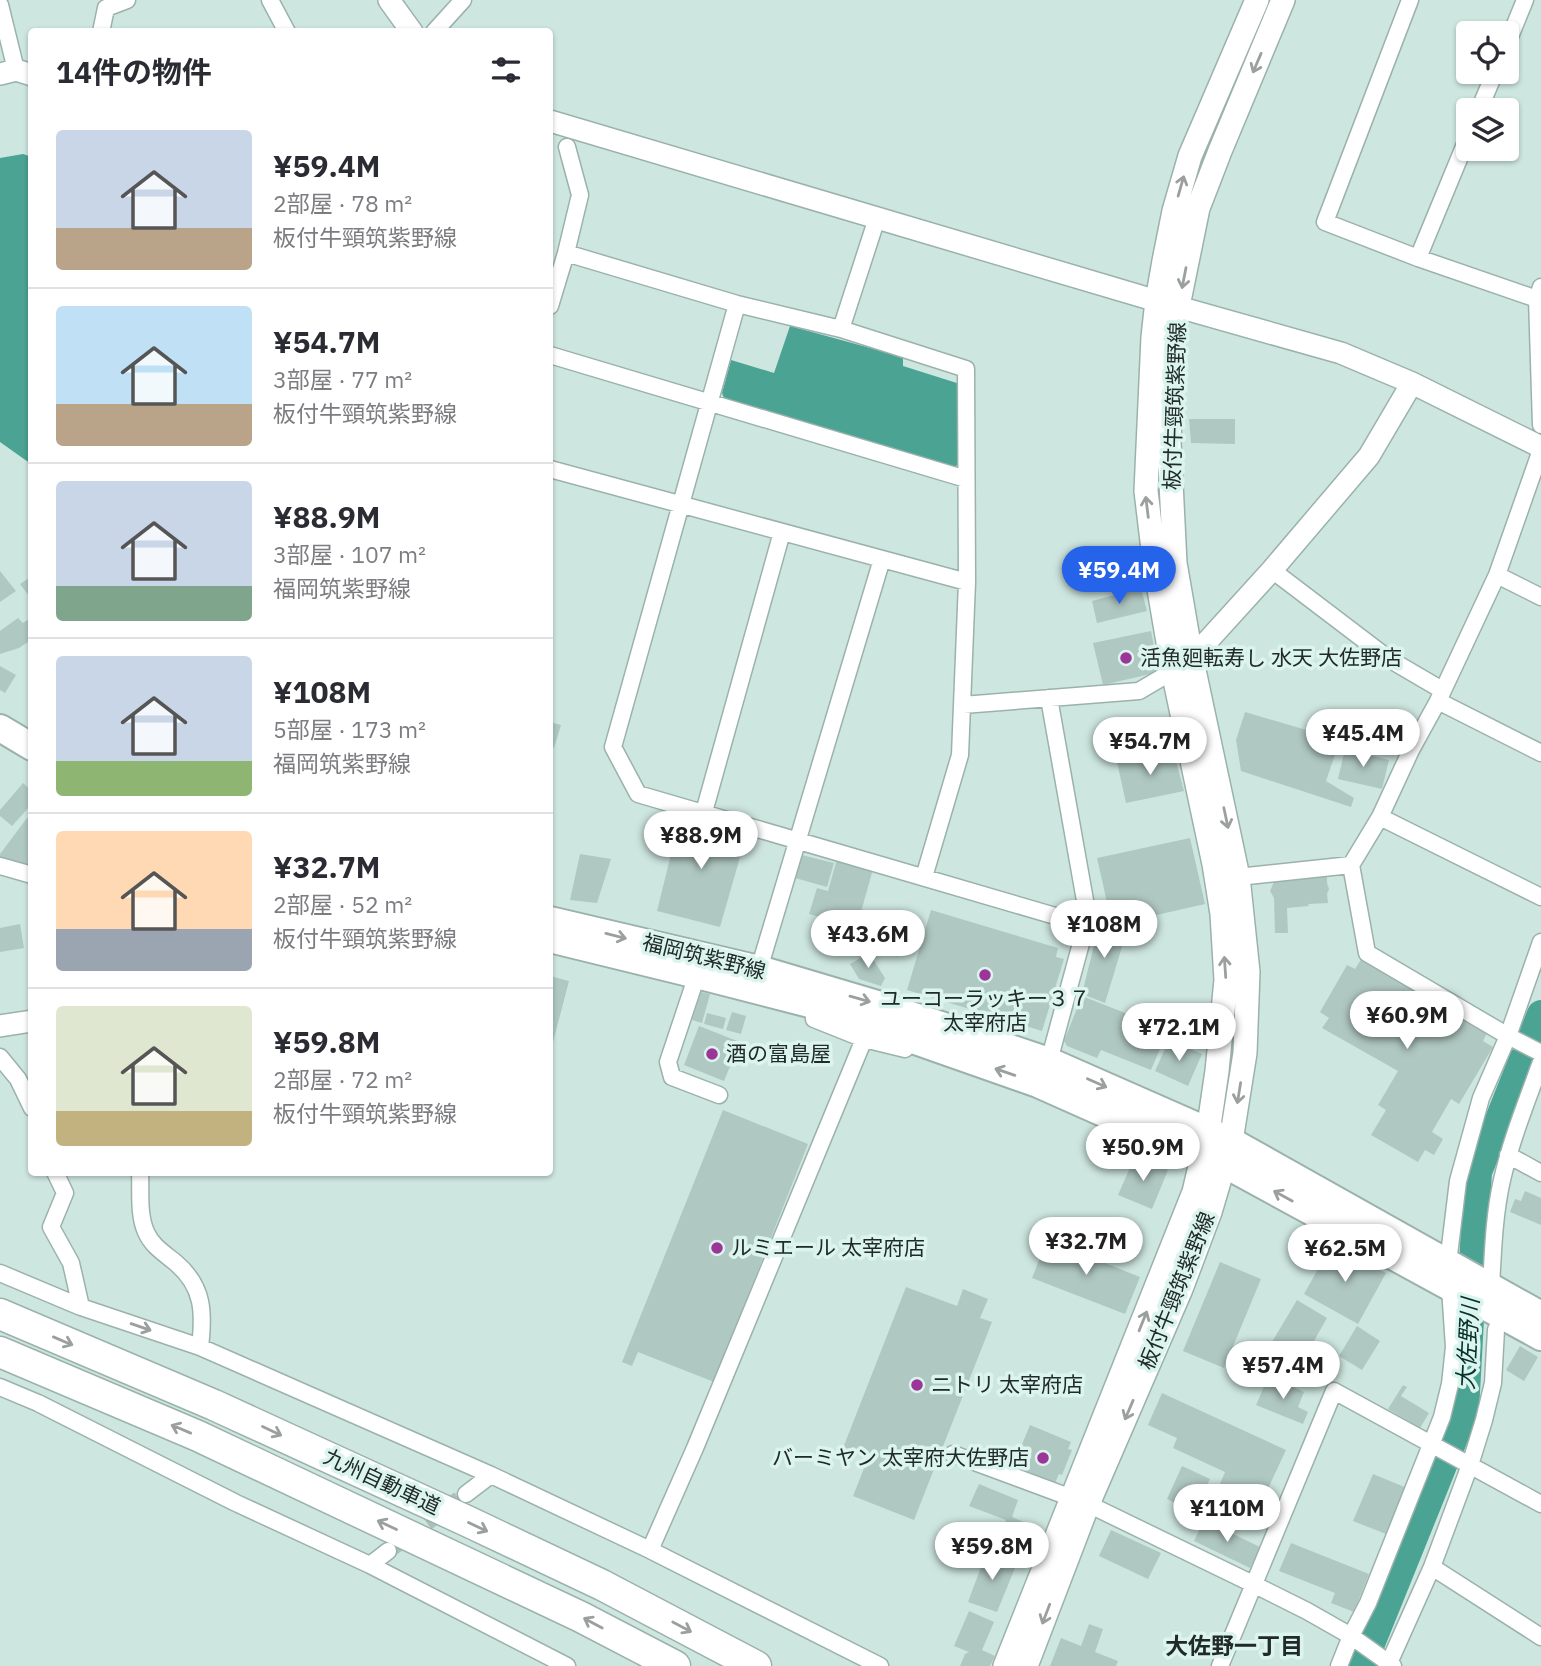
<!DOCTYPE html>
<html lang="ja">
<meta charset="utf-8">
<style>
:root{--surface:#fff;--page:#f7f7f7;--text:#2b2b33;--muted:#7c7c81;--line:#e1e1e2;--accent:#2563eb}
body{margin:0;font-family:"IBM Plex Sans","Noto Sans JP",sans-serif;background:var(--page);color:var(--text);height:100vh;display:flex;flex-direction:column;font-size:26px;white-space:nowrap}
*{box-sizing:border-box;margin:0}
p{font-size:23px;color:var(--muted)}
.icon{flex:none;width:38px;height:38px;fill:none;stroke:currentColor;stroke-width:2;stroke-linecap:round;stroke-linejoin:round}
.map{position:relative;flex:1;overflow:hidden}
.side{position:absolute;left:28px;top:28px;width:525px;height:1148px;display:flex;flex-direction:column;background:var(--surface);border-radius:7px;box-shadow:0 2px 5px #0004}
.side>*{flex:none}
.controls{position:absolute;left:1456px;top:21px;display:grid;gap:14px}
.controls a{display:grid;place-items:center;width:63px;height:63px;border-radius:7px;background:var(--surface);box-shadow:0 2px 5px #0004;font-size:35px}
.price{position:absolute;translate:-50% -60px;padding:0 16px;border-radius:24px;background:#fff;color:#222;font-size:23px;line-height:46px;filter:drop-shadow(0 2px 4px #0008)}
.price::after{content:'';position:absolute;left:50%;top:42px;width:21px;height:16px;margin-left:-10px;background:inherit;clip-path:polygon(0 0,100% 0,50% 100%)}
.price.active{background:var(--accent);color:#fff}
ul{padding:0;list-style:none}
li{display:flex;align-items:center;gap:21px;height:175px;padding:0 28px}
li+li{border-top:2px solid var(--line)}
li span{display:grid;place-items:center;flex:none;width:196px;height:140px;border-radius:7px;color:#555}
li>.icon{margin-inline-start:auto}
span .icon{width:84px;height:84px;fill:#fffc;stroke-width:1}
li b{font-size:30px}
h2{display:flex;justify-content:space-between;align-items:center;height:84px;padding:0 28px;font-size:30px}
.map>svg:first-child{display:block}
.water{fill:#4ba493}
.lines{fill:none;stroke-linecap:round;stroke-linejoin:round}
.river{stroke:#4ba493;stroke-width:28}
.building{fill:#b0c8c2}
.minor-tunnel{stroke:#abc0bb;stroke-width:16;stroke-dasharray:16 8;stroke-linecap:butt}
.minor-casing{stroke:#9bb2ac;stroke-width:19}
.tertiary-casing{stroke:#9bb2ac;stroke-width:24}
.secondary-casing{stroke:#9bb2ac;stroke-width:26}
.primary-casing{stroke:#9bb2ac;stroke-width:30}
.motorway-casing{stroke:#9bb2ac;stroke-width:33}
.minor{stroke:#fff;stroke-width:16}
.tertiary{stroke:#fff;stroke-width:21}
.secondary{stroke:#fff;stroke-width:23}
.primary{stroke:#fff;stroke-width:26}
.motorway{stroke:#fff;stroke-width:30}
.oneway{stroke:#9b9f9e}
.poi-dot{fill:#9c3598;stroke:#dbf4ee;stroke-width:2.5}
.labels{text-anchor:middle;stroke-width:7;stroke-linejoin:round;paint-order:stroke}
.street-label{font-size:21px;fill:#212a28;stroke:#dbf4ee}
.poi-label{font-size:21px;fill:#212a28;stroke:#dbf4ee;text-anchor:start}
.water-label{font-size:23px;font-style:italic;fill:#05312a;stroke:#dbf4ee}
.neighbourhood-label{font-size:23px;font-weight:bold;fill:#212a28;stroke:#dbf4ee}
</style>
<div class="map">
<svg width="1541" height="1666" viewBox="0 0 1541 1666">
<rect width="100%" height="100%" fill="#cee6e0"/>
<path class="water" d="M 23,154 L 32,157 L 31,464 L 0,442 L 0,158 Z
M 790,326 L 903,357 L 903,366 L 960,384 L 961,461 L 955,467 L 724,398 L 722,393 L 731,360 L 774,373 Z"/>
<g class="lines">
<path class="river" d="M 1362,1666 L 1465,1411 L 1478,1172 L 1541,1014"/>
</g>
<path class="building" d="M 1189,419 L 1235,419 L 1235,444 L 1191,443 Z
M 0,571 L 16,591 L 0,602 Z
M 32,576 L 32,600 L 20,584 Z
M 1141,588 L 1147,611 L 1097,623 L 1092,601 Z
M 32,617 L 32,639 L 19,648 L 0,654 L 0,631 L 18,618 L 23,623 Z
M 1151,631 L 1159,672 L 1103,685 L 1093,643 Z
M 0,666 L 16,675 L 5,693 L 0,690 Z
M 1245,712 L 1340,740 L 1326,781 L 1354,798 L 1351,807 L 1241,771 L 1236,740 Z
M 1131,717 L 1138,754 L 1116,759 L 1107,721 Z
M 550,722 L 561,725 L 554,748 L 550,746 Z
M 1345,749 L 1389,760 L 1382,789 L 1338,779 Z
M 1173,750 L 1184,791 L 1126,803 L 1117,762 Z
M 23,783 L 32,791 L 32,804 L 12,826 L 0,816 L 0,810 Z
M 681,814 L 747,833 L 720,927 L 657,911 Z
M 27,818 L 32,820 L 32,867 L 0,859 L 0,854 Z
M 1190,838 L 1205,904 L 1126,922 L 1125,917 L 1111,920 L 1097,858 Z
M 580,854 L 611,859 L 597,903 L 570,900 Z
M 802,855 L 834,863 L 827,887 L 795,878 Z
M 837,859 L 873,869 L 854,937 L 817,926 L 820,917 L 809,914 L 817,888 L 828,891 Z
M 1327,875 L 1327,883 L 1329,889 L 1327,894 L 1328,903 L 1308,904 L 1309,906 L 1287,908 L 1288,933 L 1275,933 L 1274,898 L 1270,891 L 1273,884 L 1273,878 Z
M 931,910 L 1058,948 L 1056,957 L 1064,959 L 1042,1031 L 907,990 Z
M 1100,921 L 1128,927 L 1105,1003 L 1082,994 Z
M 20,924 L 24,948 L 0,952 L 0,928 Z
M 869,953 L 885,978 L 881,986 L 859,979 L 850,964 Z
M 1362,958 L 1488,1031 L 1483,1041 L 1493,1047 L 1459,1104 L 1451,1099 L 1432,1132 L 1443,1139 L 1434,1155 L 1425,1150 L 1418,1162 L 1371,1135 L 1386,1110 L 1378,1105 L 1398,1071 L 1322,1028 L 1329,1018 L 1320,1012 L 1347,965 L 1355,969 Z
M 550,976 L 569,981 L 552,1046 L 550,1046 Z
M 701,992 L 710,994 L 702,1023 L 692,1020 Z
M 1082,996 L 1168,1030 L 1151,1070 L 1101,1050 L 1097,1058 L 1067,1046 L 1064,1041 Z
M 732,1012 L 746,1016 L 741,1034 L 726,1030 Z
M 707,1013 L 726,1018 L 723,1029 L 704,1024 Z
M 699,1026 L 740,1042 L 724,1081 L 684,1065 Z
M 1169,1040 L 1202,1054 L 1188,1086 L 1155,1071 Z
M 723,1110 L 808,1144 L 714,1382 L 638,1352 L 632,1366 L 622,1362 Z
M 1135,1156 L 1168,1170 L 1152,1209 L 1118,1195 Z
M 1525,1191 L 1541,1198 L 1541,1225 L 1510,1212 L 1515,1199 L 1521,1201 Z
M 1047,1240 L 1140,1277 L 1125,1314 L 1032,1278 Z
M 1310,1241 L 1324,1248 L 1314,1267 L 1300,1260 Z
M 1332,1244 L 1386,1273 L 1358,1324 L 1304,1294 Z
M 1220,1262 L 1261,1279 L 1224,1368 L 1183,1351 Z
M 906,1287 L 957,1306 L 963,1289 L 988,1299 L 980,1318 L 992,1322 L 914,1520 L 853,1496 L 868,1458 L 843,1448 Z
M 1297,1300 L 1327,1318 L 1298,1369 L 1289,1364 L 1286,1370 L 1263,1357 Z
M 1357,1326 L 1380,1341 L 1362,1370 L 1339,1356 Z
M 1520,1346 L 1538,1357 L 1524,1381 L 1506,1370 Z
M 1277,1380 L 1304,1392 L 1298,1407 L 1308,1412 L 1303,1424 L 1256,1405 L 1266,1382 L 1275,1386 Z
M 1403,1385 L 1407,1387 L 1401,1396 L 1429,1413 L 1420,1428 L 1388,1409 Z
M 1162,1393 L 1286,1450 L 1258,1510 L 1217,1491 L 1225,1472 L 1173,1448 L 1177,1438 L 1148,1425 Z
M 1030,1425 L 1071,1442 L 1068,1449 L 1072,1450 L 1062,1475 L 1059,1474 L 1055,1483 L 1013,1466 Z
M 1182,1466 L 1210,1479 L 1194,1512 L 1167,1499 Z
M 1373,1474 L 1407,1488 L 1386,1534 L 1353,1521 Z
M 979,1484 L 1018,1500 L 1012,1517 L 1031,1525 L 1020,1555 L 996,1547 L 1006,1520 L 969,1506 Z
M 1204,1520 L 1260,1547 L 1250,1568 L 1194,1541 Z
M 1111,1530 L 1161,1553 L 1148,1579 L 1099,1556 Z
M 1291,1543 L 1369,1574 L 1354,1612 L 1331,1603 L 1335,1593 L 1279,1571 Z
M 987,1551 L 1017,1563 L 997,1612 L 968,1602 Z
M 969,1611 L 994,1622 L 982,1650 L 995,1656 L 990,1666 L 960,1666 L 965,1654 L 969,1652 L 954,1646 Z
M 1089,1624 L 1103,1629 L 1095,1652 L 1118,1661 L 1116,1666 L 1050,1666 L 1061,1638 L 1081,1646 Z"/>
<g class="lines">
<path class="minor-tunnel" d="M 388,1551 L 466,1494"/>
<g class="minor-casing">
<path id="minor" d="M 270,0 L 287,32
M 1410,0 L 1325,222 L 1418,258 L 1537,299
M 0,5 L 16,70
M 101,32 L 106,8 L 127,0
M 434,32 L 463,0
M 1507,44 L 1525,0
M 1479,110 L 1495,72
M 566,253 L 737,304 L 841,329 L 966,369 L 967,582 L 960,755 L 924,877
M 1418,258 L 1468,137
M 1541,287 L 1537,299 L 1541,425
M 737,304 L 613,747 L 638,794 L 1086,925
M 550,306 L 566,253 L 580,195 L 567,147
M 841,329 L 877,218
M 550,355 L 966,479
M 1541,450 L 1497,575 L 1438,701 L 1411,750 L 1380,817 L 1351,865 L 1367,953 L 1508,1036 L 1541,1053
M 550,469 L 967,582
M 1272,570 L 1389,659 L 1442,690
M 1497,575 L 1541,597
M 1438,701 L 1541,753
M 963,705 L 1139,691 L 1173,671
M 704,812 L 782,532
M 1380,817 L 1541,897
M 0,866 L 32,875
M 1238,877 L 1351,865
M 759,969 L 882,559
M 697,975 L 668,1062 L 672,1077 L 719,1095
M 813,1005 L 814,1019 L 864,1039 L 905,1049
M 0,1057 L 18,1079 L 32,1108
M 1049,1061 L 1086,925 L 1086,906 L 1049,698
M 1508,1155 L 1541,1173
M 55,1172 L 65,1193 L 51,1227 L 71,1263 L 81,1307
M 140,1172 C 141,1192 138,1214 146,1232 C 152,1246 164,1253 176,1263 C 204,1287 204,1313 200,1347
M 1448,1263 L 1458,1181 L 1481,1098 L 1508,1036 L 1541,942
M 0,1273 L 81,1307 L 200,1347 L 491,1475 L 650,1550 L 880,1666
M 1491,1287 C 1493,1251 1494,1215 1502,1180 C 1511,1140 1527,1101 1541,1062
M 0,1387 L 38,1403 L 236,1503 L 370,1565 L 567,1666
M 953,1454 L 1088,1504 L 1253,1584 L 1307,1611 L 1351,1636 L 1393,1666
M 466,1494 L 491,1475
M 650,1550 L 695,1448 L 864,1039
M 370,1565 L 388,1551
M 1432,1567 L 1541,1637
M 1389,1663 L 1432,1567 L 1470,1465 L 1484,1420 L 1493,1383 L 1496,1330 L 1503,1315
M 1220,1666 L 1334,1391 L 1541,1504
M 1339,1666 L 1351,1636 L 1368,1603 L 1442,1417 L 1450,1384 L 1454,1347 L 1450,1288"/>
</g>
<g class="tertiary-casing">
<path id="tertiary" d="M 389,0 L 412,32
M 0,74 L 16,70 L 32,75
M 550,121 L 1157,301 L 1341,353 L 1412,383 L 1541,447
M 1179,666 L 1203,646 L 1272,570 L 1369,456 L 1412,383
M 0,1026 L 32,1021"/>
</g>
<g class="secondary-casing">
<path id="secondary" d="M 1005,1666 L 1194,1192 L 1208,1132 L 1217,1071 L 1226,980 L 1222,914 L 1214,864 L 1173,671 L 1155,566 L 1146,491 L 1153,337 L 1157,301 L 1164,261 L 1174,211 L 1190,156 L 1257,0
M 1026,1666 L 1088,1504 L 1181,1289 L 1210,1212 L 1231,1141 L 1245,1053 L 1248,972 L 1238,877 L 1191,656 L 1175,563 L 1169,442 L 1172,360 L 1178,306 L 1198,208 L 1220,151 L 1283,0"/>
</g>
<g class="primary-casing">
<path id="primary" d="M 0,728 L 32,747
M 550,920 L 759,969 L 887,1007 L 1049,1061 L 1231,1141 L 1541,1315
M 550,939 L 697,975 L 813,1005 L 1038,1084 L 1202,1157 L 1224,1164 L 1541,1337"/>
</g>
<g class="motorway-casing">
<path id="motorway" d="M 0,1314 L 214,1405 L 469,1522 L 602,1585 L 756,1666
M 0,1352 L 198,1436 L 581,1617 L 675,1666"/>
</g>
<use href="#minor" class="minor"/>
<use href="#tertiary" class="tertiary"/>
<use href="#secondary" class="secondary"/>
<use href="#primary" class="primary"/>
<use href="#motorway" class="motorway"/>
</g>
<defs><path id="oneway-shaft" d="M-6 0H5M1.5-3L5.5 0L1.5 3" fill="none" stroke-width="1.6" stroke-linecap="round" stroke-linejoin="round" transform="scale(1.75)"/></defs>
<g class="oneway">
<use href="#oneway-shaft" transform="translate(1257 63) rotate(113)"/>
<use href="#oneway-shaft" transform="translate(1181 186) rotate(-74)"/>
<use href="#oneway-shaft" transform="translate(1184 278) rotate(101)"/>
<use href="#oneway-shaft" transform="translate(1147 507) rotate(-97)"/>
<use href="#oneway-shaft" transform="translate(1226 818) rotate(78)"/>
<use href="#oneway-shaft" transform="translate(616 936) rotate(14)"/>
<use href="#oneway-shaft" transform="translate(1225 967) rotate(-94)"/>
<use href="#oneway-shaft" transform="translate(860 999) rotate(16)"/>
<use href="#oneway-shaft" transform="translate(1005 1072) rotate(-161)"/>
<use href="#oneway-shaft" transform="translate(1097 1083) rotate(24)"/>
<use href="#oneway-shaft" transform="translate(1239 1093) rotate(99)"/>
<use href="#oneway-shaft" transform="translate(1283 1196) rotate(-151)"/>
<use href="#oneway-shaft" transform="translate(1143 1321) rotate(-68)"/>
<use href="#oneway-shaft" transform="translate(141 1327) rotate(19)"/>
<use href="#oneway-shaft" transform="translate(63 1341) rotate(23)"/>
<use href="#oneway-shaft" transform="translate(1129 1410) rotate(113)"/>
<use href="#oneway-shaft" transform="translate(181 1429) rotate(-157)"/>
<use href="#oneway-shaft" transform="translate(272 1431) rotate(25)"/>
<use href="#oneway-shaft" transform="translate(387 1525) rotate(-155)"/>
<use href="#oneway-shaft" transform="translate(478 1527) rotate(25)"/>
<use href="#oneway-shaft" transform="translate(1046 1614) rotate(111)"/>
<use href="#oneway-shaft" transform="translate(593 1623) rotate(-152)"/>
<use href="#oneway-shaft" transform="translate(682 1627) rotate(28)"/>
</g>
<g class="poi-dot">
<circle cx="1126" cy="658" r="7"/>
<circle cx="985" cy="975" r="7"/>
<circle cx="712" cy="1054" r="7"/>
<circle cx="717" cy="1248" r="7"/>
<circle cx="917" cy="1385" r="7"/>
<circle cx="1043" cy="1458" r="7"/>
</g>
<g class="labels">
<g class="street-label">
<text transform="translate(1175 406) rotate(-88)" y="7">板付牛頸筑紫野線</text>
<text transform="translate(704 957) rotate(14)" y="7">福岡筑紫野線</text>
<text transform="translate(1177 1291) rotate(-68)" y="7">板付牛頸筑紫野線</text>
<text transform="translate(382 1482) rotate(25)" y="7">九州自動車道</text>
</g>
<g class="poi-label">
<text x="1140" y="665">活魚廻転寿し 水天 大佐野店</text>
<text x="985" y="1006" text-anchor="middle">ユーコーラッキー３７<tspan x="985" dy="24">太宰府店</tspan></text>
<text x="726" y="1061">酒の富島屋</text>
<text x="731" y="1255">ルミエール 太宰府店</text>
<text x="931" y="1392">ニトリ 太宰府店</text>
<text x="1029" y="1465" text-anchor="end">バーミヤン 太宰府大佐野店</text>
</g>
<g class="water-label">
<text transform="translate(1468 1344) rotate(-87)" y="8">大佐野川</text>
</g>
<g class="neighbourhood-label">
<text x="1234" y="1654">大佐野一丁目</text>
</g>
</g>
</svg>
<div class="controls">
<a><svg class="icon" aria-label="locate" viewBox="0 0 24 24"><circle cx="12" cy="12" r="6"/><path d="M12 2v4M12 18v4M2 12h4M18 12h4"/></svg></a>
<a><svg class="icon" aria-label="layers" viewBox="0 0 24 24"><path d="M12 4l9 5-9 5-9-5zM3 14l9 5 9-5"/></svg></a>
</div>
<b class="price active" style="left:1119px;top:606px">¥59.4M</b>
<b class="price" style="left:1363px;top:769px">¥45.4M</b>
<b class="price" style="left:1150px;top:777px">¥54.7M</b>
<b class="price" style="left:701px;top:871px">¥88.9M</b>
<b class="price" style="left:1104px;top:960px">¥108M</b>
<b class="price" style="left:868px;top:970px">¥43.6M</b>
<b class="price" style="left:1407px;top:1051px">¥60.9M</b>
<b class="price" style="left:1179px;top:1063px">¥72.1M</b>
<b class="price" style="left:1143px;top:1183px">¥50.9M</b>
<b class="price" style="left:1086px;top:1277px">¥32.7M</b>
<b class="price" style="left:1345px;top:1284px">¥62.5M</b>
<b class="price" style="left:1283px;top:1401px">¥57.4M</b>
<b class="price" style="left:1227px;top:1544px">¥110M</b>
<b class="price" style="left:992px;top:1582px">¥59.8M</b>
<section class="side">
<h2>14件の物件<svg class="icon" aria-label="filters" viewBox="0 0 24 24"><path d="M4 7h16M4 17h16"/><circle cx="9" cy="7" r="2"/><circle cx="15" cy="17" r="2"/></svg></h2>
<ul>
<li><span style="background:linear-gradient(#c9d6e8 70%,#b9a48a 0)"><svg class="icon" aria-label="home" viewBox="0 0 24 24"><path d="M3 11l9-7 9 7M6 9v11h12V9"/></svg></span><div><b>¥59.4M</b><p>2部屋 · 78 m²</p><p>板付牛頸筑紫野線</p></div></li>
<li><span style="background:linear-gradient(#bfe0f5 70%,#b9a48a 0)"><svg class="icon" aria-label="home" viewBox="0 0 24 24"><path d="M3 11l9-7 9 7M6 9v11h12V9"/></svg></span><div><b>¥54.7M</b><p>3部屋 · 77 m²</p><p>板付牛頸筑紫野線</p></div></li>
<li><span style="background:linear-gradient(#c9d6e8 75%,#7fa58c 0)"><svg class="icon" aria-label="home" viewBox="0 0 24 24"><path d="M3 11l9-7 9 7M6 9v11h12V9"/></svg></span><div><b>¥88.9M</b><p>3部屋 · 107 m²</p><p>福岡筑紫野線</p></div></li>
<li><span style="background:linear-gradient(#c9d6e8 75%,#8fb573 0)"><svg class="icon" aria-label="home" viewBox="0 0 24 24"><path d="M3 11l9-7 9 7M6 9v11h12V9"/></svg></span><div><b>¥108M</b><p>5部屋 · 173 m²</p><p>福岡筑紫野線</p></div></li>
<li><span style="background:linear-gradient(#ffd9b3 70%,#9aa5b1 0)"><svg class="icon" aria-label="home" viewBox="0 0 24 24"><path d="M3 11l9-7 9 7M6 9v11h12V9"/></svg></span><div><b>¥32.7M</b><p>2部屋 · 52 m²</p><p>板付牛頸筑紫野線</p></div></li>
<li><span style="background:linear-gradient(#dfe7d0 75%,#c2b280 0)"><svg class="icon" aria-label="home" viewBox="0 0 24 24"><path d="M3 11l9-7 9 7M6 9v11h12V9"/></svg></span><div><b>¥59.8M</b><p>2部屋 · 72 m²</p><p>板付牛頸筑紫野線</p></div></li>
</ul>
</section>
</div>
